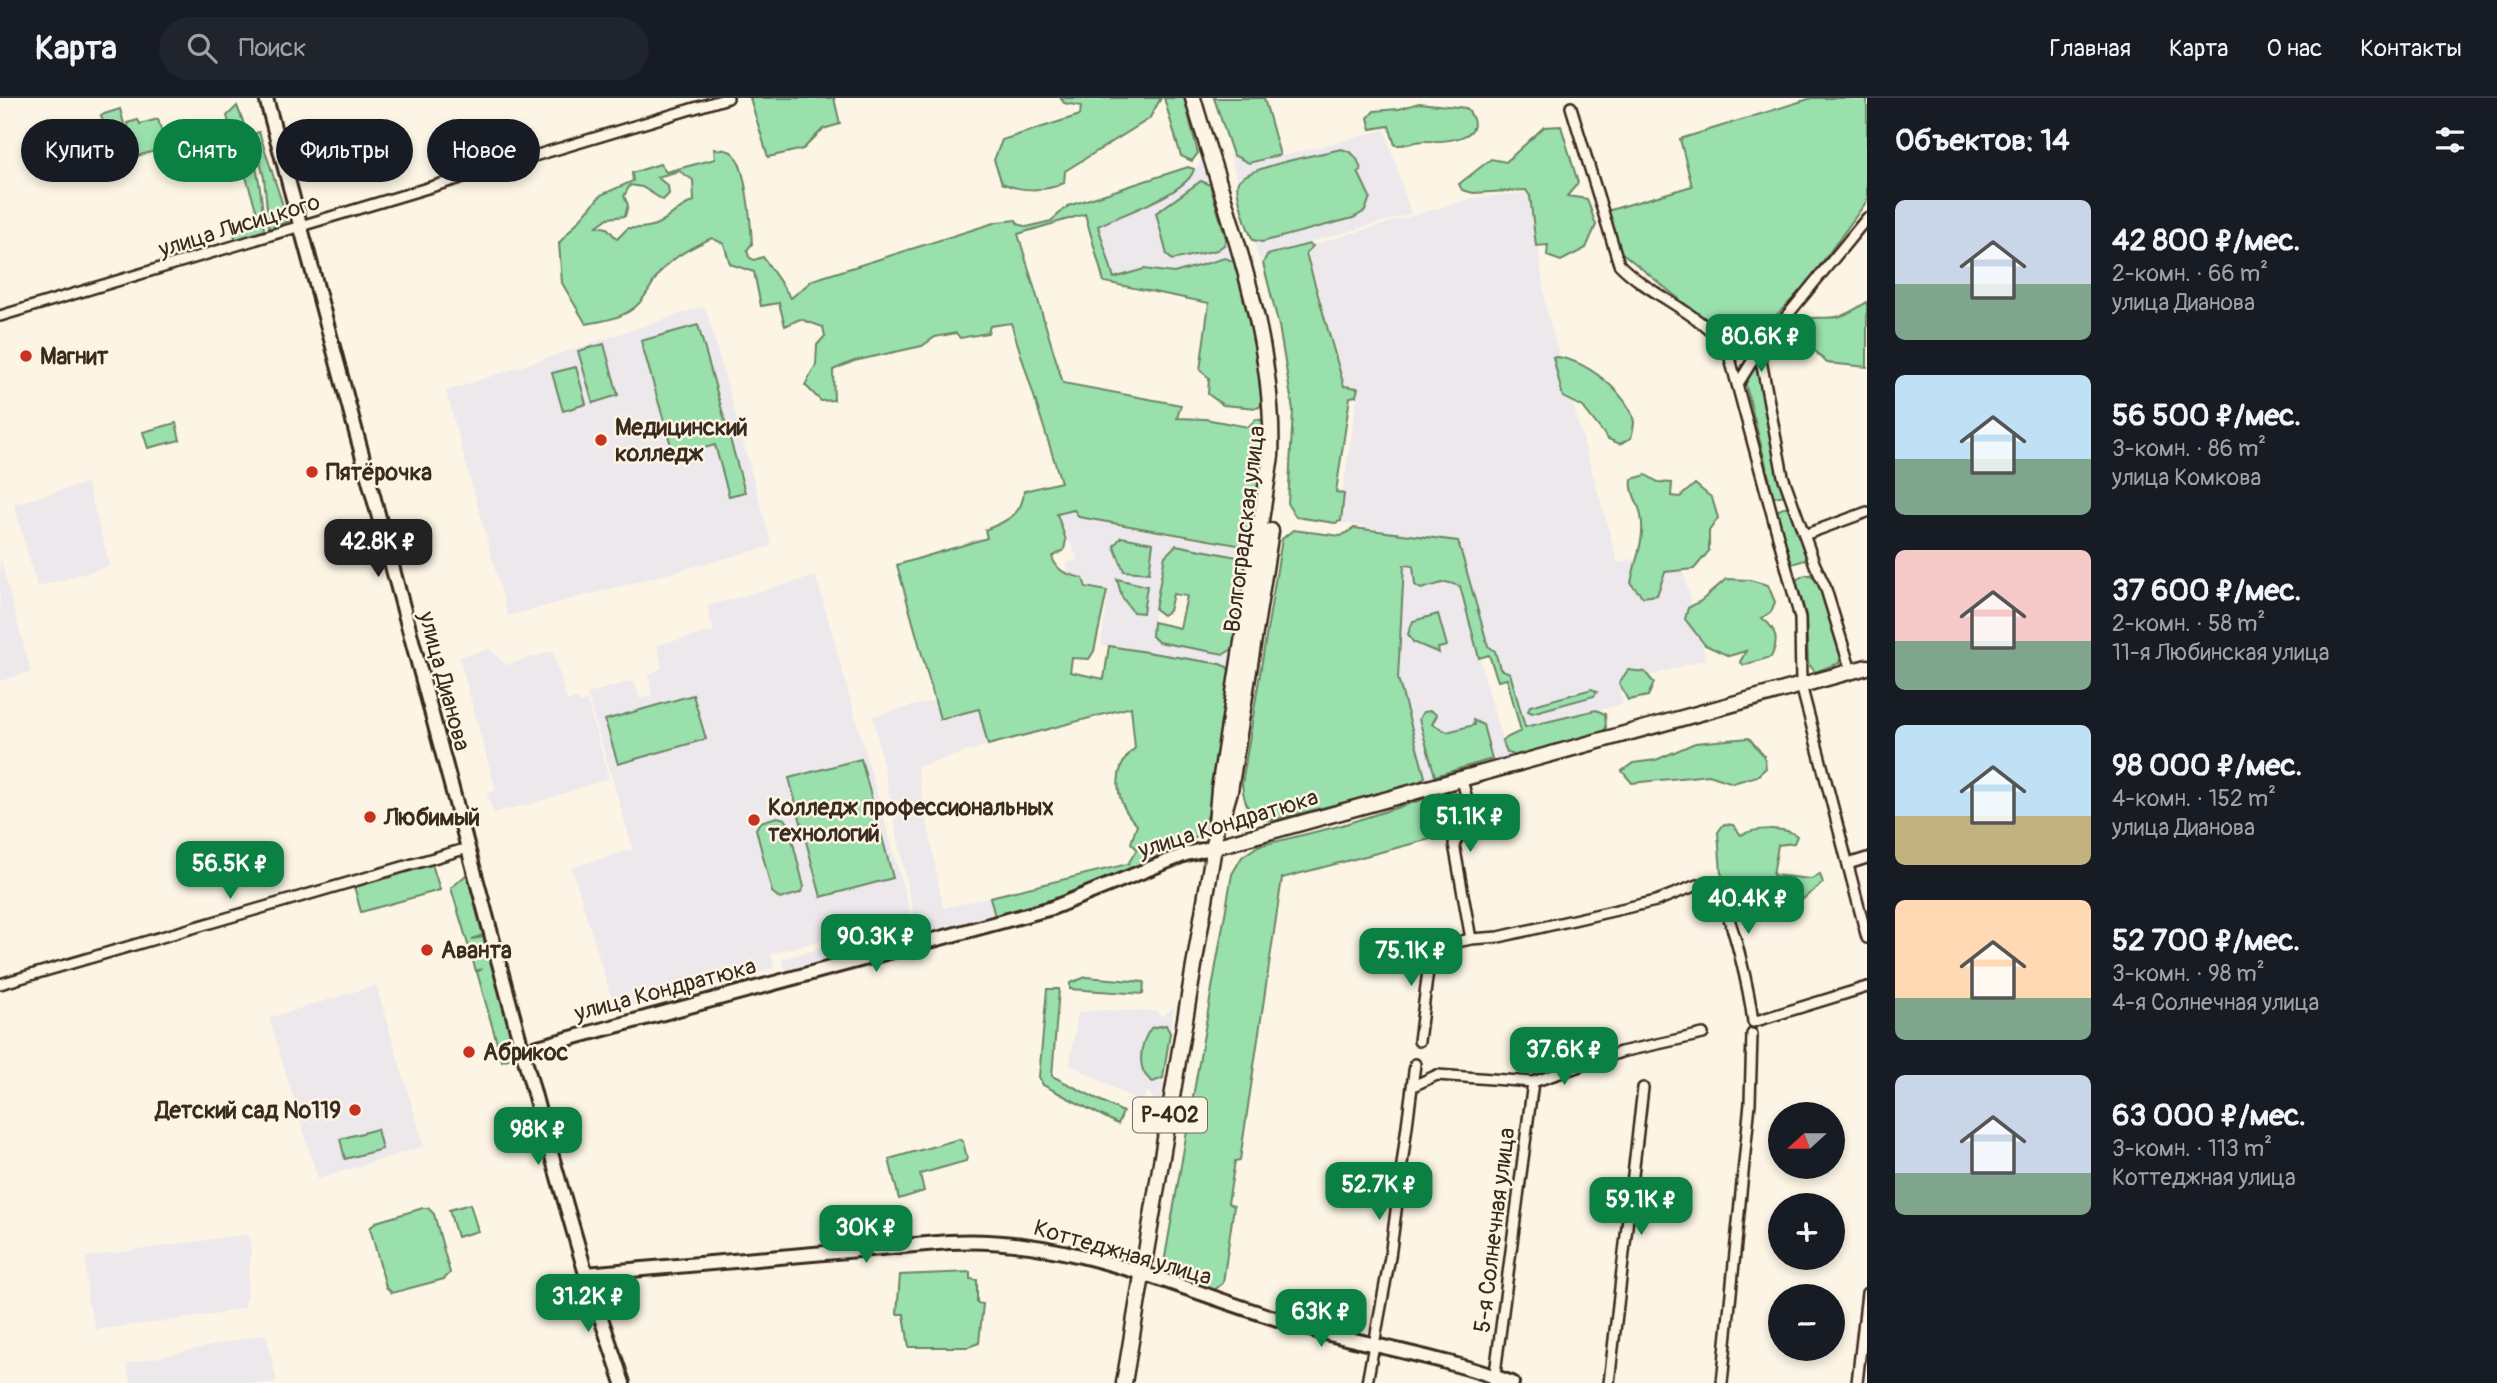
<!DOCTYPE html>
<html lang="ru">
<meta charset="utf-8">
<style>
:root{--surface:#171b24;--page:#20242c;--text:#f1f3f6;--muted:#9ea1a6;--line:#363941;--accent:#0b8043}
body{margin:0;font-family:Pangolin,sans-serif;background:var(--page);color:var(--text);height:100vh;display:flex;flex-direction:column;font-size:26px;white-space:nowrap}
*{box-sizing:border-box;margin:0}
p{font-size:23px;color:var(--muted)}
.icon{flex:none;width:38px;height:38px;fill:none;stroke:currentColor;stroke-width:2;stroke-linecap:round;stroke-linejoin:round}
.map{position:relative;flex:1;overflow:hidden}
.details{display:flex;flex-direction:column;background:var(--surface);width:630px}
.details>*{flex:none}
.guide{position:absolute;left:21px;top:21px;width:665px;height:63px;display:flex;gap:14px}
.needle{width:46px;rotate:249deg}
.fabs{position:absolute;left:1768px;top:1004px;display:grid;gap:14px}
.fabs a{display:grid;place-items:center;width:77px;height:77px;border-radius:50%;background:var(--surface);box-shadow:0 4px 10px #0003;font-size:35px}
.price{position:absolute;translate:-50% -60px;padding:0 16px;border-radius:14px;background:var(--accent);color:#fff;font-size:23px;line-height:46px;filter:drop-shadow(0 2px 4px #0008)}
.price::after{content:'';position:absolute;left:50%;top:42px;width:21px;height:16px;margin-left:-10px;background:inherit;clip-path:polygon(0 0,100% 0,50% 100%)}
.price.selected{background:#222;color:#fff}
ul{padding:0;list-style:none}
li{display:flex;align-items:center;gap:21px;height:175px;padding:0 28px}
li span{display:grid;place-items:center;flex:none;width:196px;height:140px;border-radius:10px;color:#555}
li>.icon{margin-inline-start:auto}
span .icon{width:84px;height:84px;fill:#fffc;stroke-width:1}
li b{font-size:30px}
h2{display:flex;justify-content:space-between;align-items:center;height:84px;padding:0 28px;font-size:30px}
.pill{padding:0 24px;border-radius:32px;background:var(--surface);box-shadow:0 4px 10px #0003;font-size:24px;line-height:63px}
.pill.selected{background:var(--accent);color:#fff}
header{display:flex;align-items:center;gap:42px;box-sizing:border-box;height:98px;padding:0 35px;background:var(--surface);border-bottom:2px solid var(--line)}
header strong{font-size:33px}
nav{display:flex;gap:38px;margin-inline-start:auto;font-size:24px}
.search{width:490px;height:63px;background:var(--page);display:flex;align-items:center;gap:18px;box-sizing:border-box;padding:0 24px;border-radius:38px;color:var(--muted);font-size:26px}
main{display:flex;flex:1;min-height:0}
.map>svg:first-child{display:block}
.built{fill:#ece8ec}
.green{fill:#9ae0ac;stroke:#6a8565;stroke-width:2;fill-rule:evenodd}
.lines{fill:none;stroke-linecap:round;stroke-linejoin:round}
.street-casing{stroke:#3b2a1e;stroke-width:14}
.secondary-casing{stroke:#3b2a1e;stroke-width:18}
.primary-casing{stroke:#3b2a1e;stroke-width:19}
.street{stroke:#fcf5e5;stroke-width:9}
.secondary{stroke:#fcf5e5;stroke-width:12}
.primary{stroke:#fcf5e5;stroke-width:14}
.poi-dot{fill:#c8321e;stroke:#fcf5e5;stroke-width:2.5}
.labels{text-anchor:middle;stroke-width:5;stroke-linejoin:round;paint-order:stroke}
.shield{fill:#fcf5e5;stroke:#75675a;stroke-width:2}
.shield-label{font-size:21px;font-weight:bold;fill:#3b2a1e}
.street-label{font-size:23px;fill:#3b2a1e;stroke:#fcf5e5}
.poi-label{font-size:23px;font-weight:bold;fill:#3b2a1e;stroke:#fcf5e5;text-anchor:start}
</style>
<header>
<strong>Карта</strong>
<div class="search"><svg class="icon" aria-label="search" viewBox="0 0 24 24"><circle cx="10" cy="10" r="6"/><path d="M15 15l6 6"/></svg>Поиск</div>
<nav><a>Главная</a><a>Карта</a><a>О нас</a><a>Контакты</a></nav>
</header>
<main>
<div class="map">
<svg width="1867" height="1285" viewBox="0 0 1867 1285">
<rect width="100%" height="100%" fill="#fcf5e5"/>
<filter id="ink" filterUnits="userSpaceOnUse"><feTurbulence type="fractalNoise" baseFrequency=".0143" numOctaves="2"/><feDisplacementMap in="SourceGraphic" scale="14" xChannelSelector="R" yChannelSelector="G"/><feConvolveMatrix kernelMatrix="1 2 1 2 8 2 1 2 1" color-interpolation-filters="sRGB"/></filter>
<g filter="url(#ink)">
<path class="built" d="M 1385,32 L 1411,116 L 1267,156 L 1260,165 L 1228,49 L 1232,58 L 1250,66 Z
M 1204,56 L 1238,165 L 1225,160 L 1174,175 L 1144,171 L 1114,180 L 1098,128 L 1177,91 L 1193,77 Z
M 1532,94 L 1546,211 L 1618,465 L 1677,450 L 1706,561 L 1626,585 L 1619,591 L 1623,606 L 1523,631 L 1508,574 L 1499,569 L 1495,553 L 1487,548 L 1458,446 L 1338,424 L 1358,294 L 1345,288 L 1306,149 L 1473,100 Z
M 702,209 L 706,211 L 772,448 L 508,518 L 446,293 Z
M 87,385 L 110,468 L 37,489 L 14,406 Z
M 1074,412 L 1079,419 L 1087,422 L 1239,449 L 1254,443 L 1250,465 L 1243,458 L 1176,447 L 1169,451 L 1165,459 L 1151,531 L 1237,548 L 1232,578 L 1220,566 L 1101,547 L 1109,492 L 1089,488 L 1084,478 L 1067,475 L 1068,465 L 1078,462 L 1057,416 Z
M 0,460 L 31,574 L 0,583 Z
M 1403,467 L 1413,468 L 1421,491 L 1446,484 L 1460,488 L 1502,642 L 1518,660 L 1417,686 L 1420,684 L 1397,568 Z
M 816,478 L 911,817 L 771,856 L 774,870 L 615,912 L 572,770 L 633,751 L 587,596 L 632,583 L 635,585 L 640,601 L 652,597 L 649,578 L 662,569 L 657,547 L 714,533 L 707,508 Z
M 490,551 L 506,567 L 553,553 L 567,603 L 578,600 L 580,605 L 587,603 L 609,680 L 535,705 L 493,715 L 487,695 L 496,692 L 459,559 Z
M 936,602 L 940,621 L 979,611 L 988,647 L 917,669 L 943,810 L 990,799 L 995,819 L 786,875 L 782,861 L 915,824 L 873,618 Z
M 376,887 L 424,1048 L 318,1081 L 269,920 Z
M 1174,909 L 1160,1008 L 1147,993 L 1143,1002 L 1135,1002 L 1070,966 L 1078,915 L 1100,912 L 1158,913 L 1161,919 Z
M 249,1136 L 251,1153 L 245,1209 L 219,1216 L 96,1232 L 87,1200 L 86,1159 Z
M 266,1236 L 277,1285 L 131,1285 L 126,1266 Z"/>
<path class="green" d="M 750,0 L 834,0 L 840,26 L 823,31 L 803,51 L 768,59 Z
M 1061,0 L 1161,0 L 1149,21 L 1065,73 L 1064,85 C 1045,94 1019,93 1002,85 L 994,62 L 1002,42 L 1080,17 L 1081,8 L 1064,5 Z
M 1164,0 L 1184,0 L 1198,55 L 1192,63 L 1181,58 Z
M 1214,0 L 1264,0 L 1280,57 L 1249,65 L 1233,57 Z
M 1812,0 L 1867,0 L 1867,103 L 1802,192 L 1762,231 L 1740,259 L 1732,244 L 1621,154 L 1607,113 L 1692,88 L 1680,41 Z
M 1419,5 L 1466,10 C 1492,40 1447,44 1427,43 C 1416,42 1407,48 1395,47 L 1389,28 L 1371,31 L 1368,20 L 1374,13 L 1399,11 Z
M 237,8 C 254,49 263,93 264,137 L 236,143 L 233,133 L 260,124 L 227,18 Z
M 120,11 L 130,48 L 111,53 L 101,17 Z
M 158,21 L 166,50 L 137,58 L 127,25 L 138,22 L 140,26 Z
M 1561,28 L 1578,85 L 1567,98 L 1587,101 L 1596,127 L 1586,150 L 1561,163 L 1547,158 L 1548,147 L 1536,148 L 1530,98 L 1526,92 L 1473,95 L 1462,92 L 1459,86 L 1491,61 L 1506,64 L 1544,29 Z
M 259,34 L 288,123 L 269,131 L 264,80 L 253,36 Z
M 714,51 C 719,52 727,51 731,54 C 746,61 751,128 752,146 L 747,152 L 749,159 L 754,162 L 763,159 L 791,200 L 813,182 L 997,124 L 1016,122 L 1018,126 L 1027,129 L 1051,123 L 1068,108 L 1188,69 L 1194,71 C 1189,95 1119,117 1098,128 L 1114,180 L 1144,171 L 1174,175 L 1225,160 L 1238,165 L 1236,169 L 1261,274 L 1261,308 L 1257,310 L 1223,307 L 1208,296 L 1209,280 L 1200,272 L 1209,205 L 1104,184 L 1085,116 L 1018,136 L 1063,285 L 1181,307 L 1177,320 L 1205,321 L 1248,329 L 1256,321 L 1265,323 L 1267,328 L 1254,443 L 1248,449 L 1079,419 L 1074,412 L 1057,416 L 1066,442 L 1064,452 L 1052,459 C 1058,475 1067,476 1083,480 L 1086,489 L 1107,493 L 1094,553 L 1089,561 L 1072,560 L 1070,574 L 1104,581 L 1109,548 L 1220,566 L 1227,569 L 1232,578 L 1208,717 L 1200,735 L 1191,743 L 1088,790 L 995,819 L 990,799 L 1128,766 L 1137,751 L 1131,745 L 1137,727 C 1115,705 1110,672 1135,650 L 1131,609 L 988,647 L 979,611 L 940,621 L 897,467 L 987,440 L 985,432 C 1005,424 1023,417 1024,393 L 1061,384 L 1011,225 L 990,228 L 988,235 L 960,240 L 956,235 L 935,239 L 922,248 L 854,263 L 833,272 L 834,302 L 821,303 L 805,287 L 816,267 L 817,247 L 825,238 L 823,229 L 800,221 L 785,228 L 779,205 L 761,208 L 754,174 L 730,166 L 724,146 L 712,140 C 694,148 676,157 662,172 C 655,180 650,191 644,199 C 631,219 608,222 586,226 L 562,185 L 559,145 L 601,97 L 633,83 L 632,75 L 660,66 L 666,74 L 715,61 ZM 679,73 L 693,82 L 694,103 C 663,116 667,132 628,130 L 617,141 L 607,130 L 597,128 L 608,120 L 625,118 L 628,107 L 624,98 L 630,87 L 642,89 L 663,102 L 669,96 L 668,88 L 657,79 Z
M 1341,51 C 1354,54 1358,60 1361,72 L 1358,74 L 1370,99 L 1365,113 L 1353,120 L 1262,144 L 1253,142 C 1248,133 1234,92 1238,84 C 1246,69 1322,56 1341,51 Z
M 1201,83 L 1210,87 L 1226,141 L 1224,147 L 1217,152 L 1172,162 L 1167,157 L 1156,115 Z
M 1309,146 L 1313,148 L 1306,155 L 1344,288 L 1358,290 L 1356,298 L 1350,299 L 1336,394 L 1344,396 L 1341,423 L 1335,425 L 1296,419 L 1288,407 L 1293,312 L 1279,228 L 1263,165 L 1267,157 Z
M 1867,204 L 1867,269 L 1827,265 L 1803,241 L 1786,237 C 1797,211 1819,224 1841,218 C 1850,215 1859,209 1867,204 Z
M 698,227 L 745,394 L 729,398 L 715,347 L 674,358 L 641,243 Z
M 604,246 L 618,297 L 593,305 L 578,253 Z
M 1553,259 C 1581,258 1629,295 1634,324 C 1634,329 1632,336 1631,340 L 1620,346 L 1608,341 L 1583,309 L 1563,299 Z
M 1757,264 L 1786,397 L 1774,399 L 1745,284 Z
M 576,269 L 586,306 L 563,313 L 552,275 Z
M 176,325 L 180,342 L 148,350 L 143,334 Z
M 1646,377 L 1658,384 L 1672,385 L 1671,398 L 1680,399 L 1695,386 L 1712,400 L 1718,420 L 1709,433 L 1709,453 L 1694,471 L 1665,474 L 1657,497 L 1643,499 L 1631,486 C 1634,464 1646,441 1641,418 C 1639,404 1630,397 1632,381 Z
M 1788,408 L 1808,461 L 1792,466 L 1776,413 Z
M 1354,430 L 1458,443 L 1488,548 L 1495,553 L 1500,571 L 1510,575 L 1525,629 L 1596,612 L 1605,616 L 1606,630 L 1601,635 L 1518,660 L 1507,654 L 1502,642 L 1521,633 L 1507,581 L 1498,583 L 1489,557 L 1479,560 L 1460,488 L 1446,484 L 1421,491 L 1415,487 L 1413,468 L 1404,467 L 1398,580 L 1425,679 L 1417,686 L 1278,721 C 1253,726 1244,709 1242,686 L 1282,441 L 1293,432 L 1341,438 Z
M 1121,439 L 1153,445 L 1149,475 L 1124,473 L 1114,448 Z
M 1176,447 L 1242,460 L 1249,467 L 1236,549 L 1224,556 L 1158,544 L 1152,538 L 1153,524 L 1180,530 L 1187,498 L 1173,496 L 1169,513 L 1163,517 L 1155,511 L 1165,458 Z
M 1805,477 L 1811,477 L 1821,489 L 1842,554 L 1839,565 L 1815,574 L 1808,565 L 1806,517 L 1796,482 Z
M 1117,481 L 1147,488 L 1143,515 L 1133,514 L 1122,499 Z
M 1726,481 L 1750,482 L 1768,487 L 1775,504 L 1771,514 L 1762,520 C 1777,531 1779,543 1771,559 L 1744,567 L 1740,564 L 1746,553 L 1729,558 L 1705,547 L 1685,521 L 1688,510 L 1701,503 Z
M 1438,516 L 1447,548 L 1438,550 L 1439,555 L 1413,544 L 1408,536 L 1413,523 Z
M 1628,572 L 1645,574 L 1654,585 L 1648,598 L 1628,602 L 1619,585 Z
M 1592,591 L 1597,594 L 1594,598 L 1532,615 L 1528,613 L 1530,608 Z
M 693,597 L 706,641 L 618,666 L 605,622 Z
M 1431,613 L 1437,617 L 1432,626 L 1447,634 L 1474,627 L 1473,622 L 1483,627 L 1492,661 L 1435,678 L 1419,621 L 1423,614 Z
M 1749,640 L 1764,658 L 1766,670 L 1757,678 L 1733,685 L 1709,677 L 1632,685 L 1622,673 L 1633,665 L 1656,662 L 1695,645 Z
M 861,661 L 893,780 L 821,799 L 789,680 Z
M 1453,692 L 1460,699 L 1462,720 L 1449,736 L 1282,780 L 1240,1062 L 1235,1063 L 1228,1105 L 1234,1108 L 1223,1185 L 1212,1194 L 1174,1178 L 1165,1159 L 1232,776 L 1242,759 L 1258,748 L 1339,728 Z
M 777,719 L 785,721 L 788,725 L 804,789 L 800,795 L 780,801 L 772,794 L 756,731 L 760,724 Z
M 1724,726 L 1733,727 L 1741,737 C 1754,730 1785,728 1797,738 L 1794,745 L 1778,747 L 1773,777 L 1811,781 L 1820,776 L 1823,785 L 1794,808 L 1777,817 L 1733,796 L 1721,775 L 1718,734 Z
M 432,766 L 440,792 L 361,814 L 354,788 Z
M 467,776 L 483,837 L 472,841 L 483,839 L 518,958 L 502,963 L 477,874 L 482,871 L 476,873 L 451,790 Z
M 1086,879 L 1144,884 L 1143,896 L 1070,891 L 1070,885 Z
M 1047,891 L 1059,891 L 1052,978 L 1123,1014 L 1118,1026 L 1043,987 L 1039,979 Z
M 1166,927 L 1170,935 L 1163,980 L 1153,984 C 1135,973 1140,945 1151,930 Z
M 377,1031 L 382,1051 L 345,1061 L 340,1041 Z
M 959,1041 L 963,1044 L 967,1059 L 966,1063 L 920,1076 L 924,1093 L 899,1101 L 889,1061 Z
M 470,1106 L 478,1133 L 457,1139 L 449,1112 Z
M 423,1110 L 428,1110 L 434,1116 L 450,1175 L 444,1181 L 392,1195 L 386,1189 L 370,1130 L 376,1124 Z
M 970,1174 L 970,1181 L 977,1182 L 977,1205 L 983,1206 L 979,1245 L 968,1249 L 909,1249 L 904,1216 L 897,1216 L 900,1177 Z"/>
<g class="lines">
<g class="street-casing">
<path id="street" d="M 1571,9 L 1619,166 C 1651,199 1702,214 1728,253 L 1800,520 L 1801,587 L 1867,840
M 0,218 L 728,0
M 1738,286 L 1759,252
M 1804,437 L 1867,414
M 1851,573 L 1825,488 L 1815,467 L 1783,378 L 1759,252 L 1867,120
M 1462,682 L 1468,705 L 1468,724 L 1454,746 L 1471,841
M 1848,766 L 1867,760
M 0,886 L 468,750
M 1419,943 L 1430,857 L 1435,849 L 1471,841 L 1499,839 L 1656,803 L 1697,787 C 1704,789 1711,790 1716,796 C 1733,814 1750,898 1753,924 L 1867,889
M 1413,988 L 1437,977 L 1533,984 L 1621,954 L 1703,936
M 1494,1283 L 1533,984
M 1367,1285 L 1390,1159 L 1415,966
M 1609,1285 L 1643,990
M 1722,1285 L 1750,1005 L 1752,936
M 1857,1285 L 1867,1195"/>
</g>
<g class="secondary-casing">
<path id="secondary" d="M 266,0 L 538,1010 L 586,1176 L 623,1285
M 523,953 L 1052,810 L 1186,756 L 1214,749
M 586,1176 L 949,1144 C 1072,1137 1187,1195 1303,1229 C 1370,1248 1448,1260 1512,1285"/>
</g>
<g class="primary-casing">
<path id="primary" d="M 1223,717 L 1230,693 L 1271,433
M 1214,749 L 1867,569
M 1124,1285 L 1214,749 L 1219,691 L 1271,358 C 1276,237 1226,115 1193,0"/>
</g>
<use href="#street" class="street"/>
<use href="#secondary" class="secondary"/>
<use href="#primary" class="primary"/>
</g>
</g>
<g class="poi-dot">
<circle cx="26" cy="258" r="7"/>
<circle cx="601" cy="342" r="7"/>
<circle cx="312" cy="374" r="7"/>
<circle cx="370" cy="719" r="7"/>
<circle cx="754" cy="722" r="7"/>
<circle cx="427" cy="852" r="7"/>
<circle cx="469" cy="954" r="7"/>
<circle cx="355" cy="1012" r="7"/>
</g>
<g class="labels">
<rect class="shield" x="1133" y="999.5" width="74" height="35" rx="5"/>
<g class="shield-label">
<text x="1170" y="1024">Р-402</text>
</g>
<g class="street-label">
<text transform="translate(239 127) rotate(-17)" y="8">улица Лисицкого</text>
<text transform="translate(1244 431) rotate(-83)" y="8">Волгоградская улица</text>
<text transform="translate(445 583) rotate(75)" y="8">улица Дианова</text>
<text transform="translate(1228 725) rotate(-17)" y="8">улица Кондратюка</text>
<text transform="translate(665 891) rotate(-15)" y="8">улица Кондратюка</text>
<text transform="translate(1494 1132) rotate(-83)" y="8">5-я Солнечная улица</text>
<text transform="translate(1123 1154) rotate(16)" y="8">Коттеджная улица</text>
</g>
<g class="poi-label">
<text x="40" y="266">Магнит</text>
<text x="615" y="337">Медицинский<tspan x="615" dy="26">колледж</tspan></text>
<text x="326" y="382">Пятёрочка</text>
<text x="768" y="717">Колледж профессиональных<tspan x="768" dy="26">технологий</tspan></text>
<text x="384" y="727">Любимый</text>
<text x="441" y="860">Аванта</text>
<text x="483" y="962">Абрикос</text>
<text x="341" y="1020" text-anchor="end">Детский сад №119</text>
</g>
</g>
</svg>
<div class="fabs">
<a><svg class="needle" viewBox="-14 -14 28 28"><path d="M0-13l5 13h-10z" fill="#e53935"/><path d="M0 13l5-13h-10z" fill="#9ea1a6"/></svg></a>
<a>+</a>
<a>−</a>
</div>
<b class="price" style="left:1761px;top:276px">80.6K ₽</b>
<b class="price selected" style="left:378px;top:481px">42.8K ₽</b>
<b class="price" style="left:1470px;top:756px">51.1K ₽</b>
<b class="price" style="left:230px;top:803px">56.5K ₽</b>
<b class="price" style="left:1748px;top:838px">40.4K ₽</b>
<b class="price" style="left:876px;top:876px">90.3K ₽</b>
<b class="price" style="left:1411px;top:890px">75.1K ₽</b>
<b class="price" style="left:1564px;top:989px">37.6K ₽</b>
<b class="price" style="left:538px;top:1069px">98K ₽</b>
<b class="price" style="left:1379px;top:1124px">52.7K ₽</b>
<b class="price" style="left:1641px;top:1139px">59.1K ₽</b>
<b class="price" style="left:866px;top:1167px">30K ₽</b>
<b class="price" style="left:588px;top:1236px">31.2K ₽</b>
<b class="price" style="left:1321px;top:1251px">63K ₽</b>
<div class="guide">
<a class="pill">Купить</a>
<a class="pill selected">Снять</a>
<a class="pill">Фильтры</a>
<a class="pill">Новое</a>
</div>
</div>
<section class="details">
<h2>Объектов: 14<svg class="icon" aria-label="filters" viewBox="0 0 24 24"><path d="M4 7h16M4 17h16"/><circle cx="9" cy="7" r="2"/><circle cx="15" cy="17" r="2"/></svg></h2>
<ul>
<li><span style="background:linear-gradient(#c9d6e8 60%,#7fa58c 0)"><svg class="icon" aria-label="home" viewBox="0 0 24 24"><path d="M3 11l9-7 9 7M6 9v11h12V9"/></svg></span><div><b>42 800 ₽/мес.</b><p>2-комн. · 66 m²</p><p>улица Дианова</p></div></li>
<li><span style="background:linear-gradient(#bfe0f5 60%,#7fa58c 0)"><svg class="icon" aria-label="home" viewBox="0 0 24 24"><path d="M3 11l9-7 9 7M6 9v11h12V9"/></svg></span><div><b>56 500 ₽/мес.</b><p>3-комн. · 86 m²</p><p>улица Комкова</p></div></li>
<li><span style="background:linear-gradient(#f6c9c9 65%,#7fa58c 0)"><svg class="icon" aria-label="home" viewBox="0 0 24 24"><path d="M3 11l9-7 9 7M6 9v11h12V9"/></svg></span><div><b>37 600 ₽/мес.</b><p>2-комн. · 58 m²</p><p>11-я Любинская улица</p></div></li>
<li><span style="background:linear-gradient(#bfe0f5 65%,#c2b280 0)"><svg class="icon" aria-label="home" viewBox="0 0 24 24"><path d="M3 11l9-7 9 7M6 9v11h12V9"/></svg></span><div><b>98 000 ₽/мес.</b><p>4-комн. · 152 m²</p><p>улица Дианова</p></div></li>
<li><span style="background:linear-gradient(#ffd9b3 70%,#7fa58c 0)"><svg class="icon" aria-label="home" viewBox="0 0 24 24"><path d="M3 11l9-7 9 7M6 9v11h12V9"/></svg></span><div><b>52 700 ₽/мес.</b><p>3-комн. · 98 m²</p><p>4-я Солнечная улица</p></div></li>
<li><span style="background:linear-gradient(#c9d6e8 70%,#7fa58c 0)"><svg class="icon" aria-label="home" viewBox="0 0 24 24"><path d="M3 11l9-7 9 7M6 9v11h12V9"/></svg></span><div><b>63 000 ₽/мес.</b><p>3-комн. · 113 m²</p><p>Коттеджная улица</p></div></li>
</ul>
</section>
</main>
